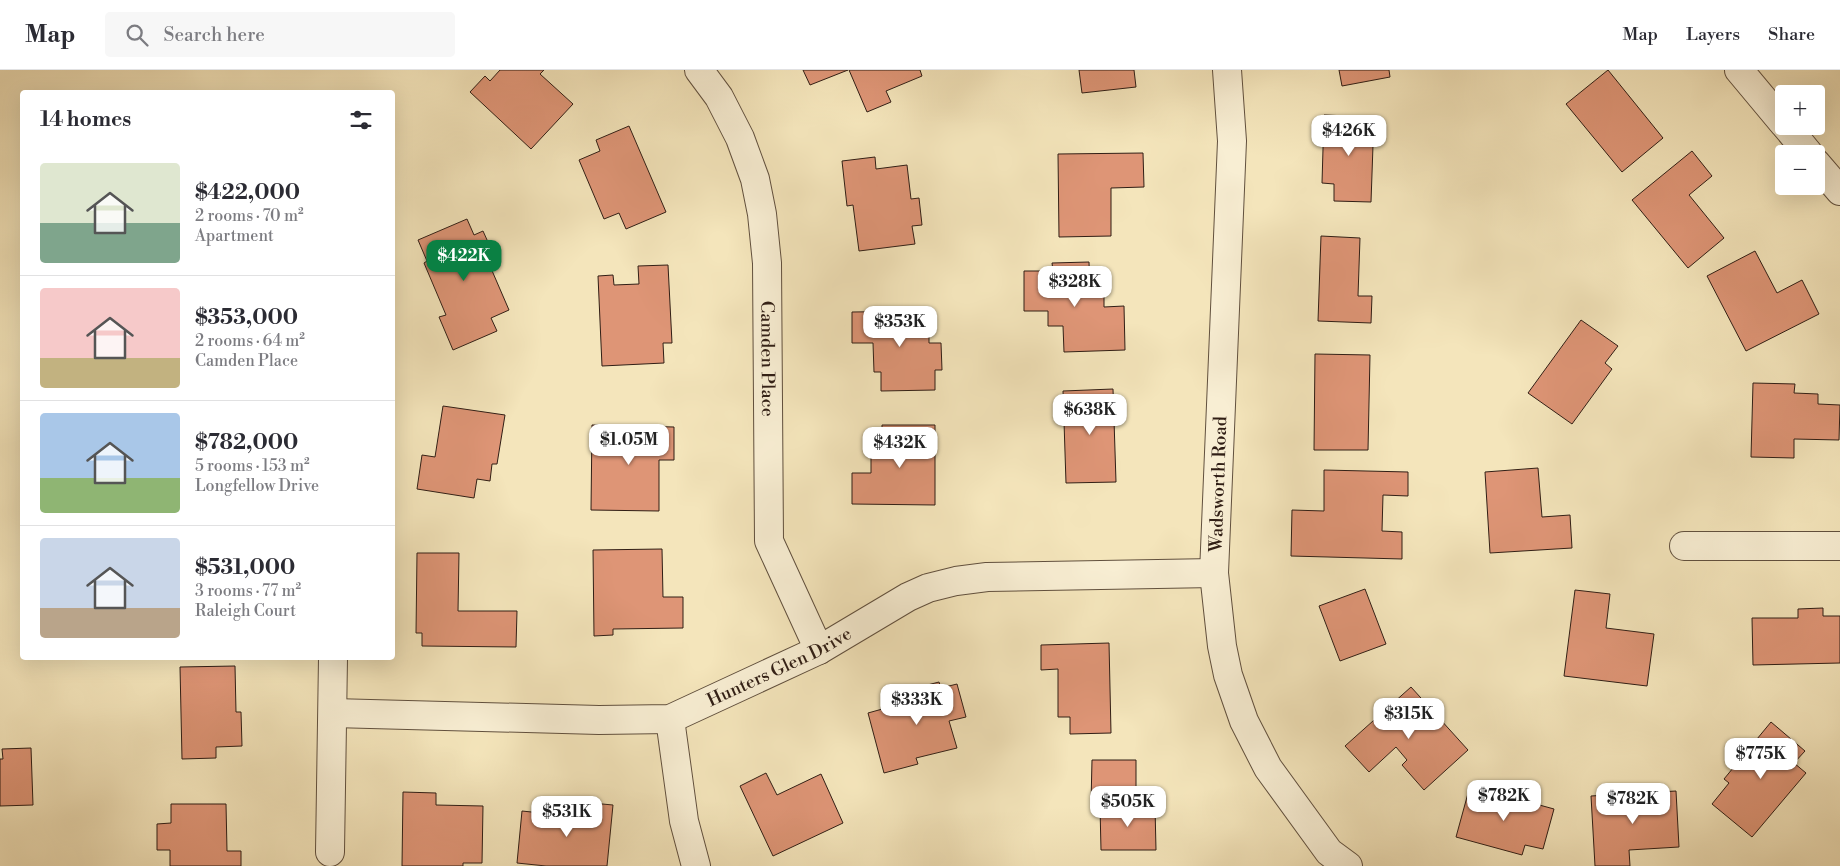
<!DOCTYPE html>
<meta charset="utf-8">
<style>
:root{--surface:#fff;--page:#f7f7f7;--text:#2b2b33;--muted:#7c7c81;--line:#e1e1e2;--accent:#0b8043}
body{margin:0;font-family:"Libre Bodoni",serif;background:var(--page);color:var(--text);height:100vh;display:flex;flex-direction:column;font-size:19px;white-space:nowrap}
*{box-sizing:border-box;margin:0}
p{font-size:16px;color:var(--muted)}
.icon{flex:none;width:28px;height:28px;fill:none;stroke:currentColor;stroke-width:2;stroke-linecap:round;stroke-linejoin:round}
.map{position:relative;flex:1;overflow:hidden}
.side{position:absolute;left:20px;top:20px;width:375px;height:570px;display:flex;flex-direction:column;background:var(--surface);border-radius:5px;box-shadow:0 5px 20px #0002}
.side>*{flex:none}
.controls{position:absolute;left:1775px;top:15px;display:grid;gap:10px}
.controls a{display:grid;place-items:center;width:50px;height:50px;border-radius:5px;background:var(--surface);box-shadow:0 5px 20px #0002;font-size:25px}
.price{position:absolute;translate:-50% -42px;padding:0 11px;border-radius:10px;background:#fff;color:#222;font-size:16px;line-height:32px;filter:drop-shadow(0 1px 2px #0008)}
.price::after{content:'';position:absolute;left:50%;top:30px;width:15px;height:11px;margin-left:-8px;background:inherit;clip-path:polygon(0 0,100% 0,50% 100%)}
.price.current{background:var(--accent);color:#fff}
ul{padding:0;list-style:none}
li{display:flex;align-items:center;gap:15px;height:125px;padding:0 20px}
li+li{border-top:1px solid var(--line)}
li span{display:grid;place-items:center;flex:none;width:140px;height:100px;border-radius:5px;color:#555}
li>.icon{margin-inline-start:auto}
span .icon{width:60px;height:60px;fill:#fffc;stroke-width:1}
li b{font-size:21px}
h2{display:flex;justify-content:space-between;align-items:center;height:60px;padding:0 20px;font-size:21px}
header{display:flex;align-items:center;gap:30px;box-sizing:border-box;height:70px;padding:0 25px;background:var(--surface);border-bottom:1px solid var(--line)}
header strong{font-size:24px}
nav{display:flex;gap:28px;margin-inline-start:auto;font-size:18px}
.search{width:350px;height:45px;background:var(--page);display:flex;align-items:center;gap:12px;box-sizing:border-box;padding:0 18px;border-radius:5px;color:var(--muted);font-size:19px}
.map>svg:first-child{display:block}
.building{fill:#de9576;stroke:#301e15}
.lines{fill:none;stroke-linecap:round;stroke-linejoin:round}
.minor-casing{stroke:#61503e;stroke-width:30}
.minor{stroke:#f8eed3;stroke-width:28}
.labels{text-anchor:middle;stroke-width:4;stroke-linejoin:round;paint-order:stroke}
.street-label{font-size:18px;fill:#301e15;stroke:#f8eed3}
</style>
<header>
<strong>Map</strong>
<div class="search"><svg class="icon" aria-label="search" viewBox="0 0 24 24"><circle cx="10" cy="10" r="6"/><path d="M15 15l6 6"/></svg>Search here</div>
<nav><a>Map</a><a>Layers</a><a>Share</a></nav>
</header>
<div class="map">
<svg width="1840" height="796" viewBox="0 0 1840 796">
<rect width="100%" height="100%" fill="#f4e5bb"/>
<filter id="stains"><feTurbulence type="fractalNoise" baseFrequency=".004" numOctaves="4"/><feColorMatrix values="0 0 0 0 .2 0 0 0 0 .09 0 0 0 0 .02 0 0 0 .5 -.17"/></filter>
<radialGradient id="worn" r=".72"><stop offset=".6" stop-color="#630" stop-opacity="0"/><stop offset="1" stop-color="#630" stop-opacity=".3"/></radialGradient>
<path class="building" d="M 500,0 L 544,0 L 540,4 L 573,34 L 531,79 L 470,22 L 485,6 L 490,11 Z
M 803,0 L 848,0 L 810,15 Z
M 849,0 L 920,0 L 922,6 L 886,21 L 891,32 L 867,42 Z
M 1079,0 L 1134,0 L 1136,17 L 1082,23 Z
M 1339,0 L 1389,0 L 1390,7 L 1342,16 Z
M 1608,0 L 1663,68 L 1622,102 L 1566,34 Z
M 1324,45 L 1374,47 L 1371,132 L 1334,131 L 1334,114 L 1322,113 Z
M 629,56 L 666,142 L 626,159 L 619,143 L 604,149 L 579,90 L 600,81 L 596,70 Z
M 1692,81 L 1712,106 L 1689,125 L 1724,168 L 1688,198 L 1632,130 Z
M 1143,83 L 1144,117 L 1111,118 L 1111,166 L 1059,167 L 1058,84 Z
M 875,87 L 876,99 L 907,95 L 911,129 L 919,128 L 922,155 L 912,156 L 915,174 L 859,181 L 853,135 L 847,136 L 842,91 Z
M 467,149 L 474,165 L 483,161 L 497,192 L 490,196 L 509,240 L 491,248 L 497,261 L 453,280 L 439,247 L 446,245 L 424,193 L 427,191 L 418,170 Z
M 1321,166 L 1360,168 L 1358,226 L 1372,226 L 1371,253 L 1318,251 Z
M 1755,181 L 1777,223 L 1802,210 L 1819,244 L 1746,281 L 1707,206 Z
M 1089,192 L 1090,224 L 1104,223 L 1104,237 L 1124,236 L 1125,280 L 1064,282 L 1063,256 L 1048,256 L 1048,241 L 1024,241 L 1024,201 L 1053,201 L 1052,193 Z
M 668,195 L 672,273 L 663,273 L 664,293 L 602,296 L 598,206 L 613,205 L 614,215 L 639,214 L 638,196 Z
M 929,241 L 929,273 L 941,273 L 942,300 L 935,300 L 935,320 L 881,321 L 881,302 L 874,302 L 873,273 L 852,273 L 852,242 Z
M 1581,250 L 1618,276 L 1605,293 L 1612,299 L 1572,354 L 1528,323 Z
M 1315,284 L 1370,285 L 1368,380 L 1314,380 Z
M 1753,313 L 1795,314 L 1794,323 L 1818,324 L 1818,334 L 1840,335 L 1839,370 L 1794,369 L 1794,388 L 1751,387 Z
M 1113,319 L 1116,412 L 1066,413 L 1063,321 Z
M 443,336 L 505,345 L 497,394 L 492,394 L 490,411 L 477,409 L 474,428 L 417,419 L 422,385 L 435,387 Z
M 592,355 L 674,357 L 674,390 L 659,390 L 659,441 L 591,440 Z
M 882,355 L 935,355 L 935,435 L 852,434 L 852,403 L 871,403 L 871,386 L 882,386 Z
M 1538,398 L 1542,447 L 1570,445 L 1572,478 L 1490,483 L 1485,402 Z
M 1324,400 L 1408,402 L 1408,426 L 1383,425 L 1382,461 L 1402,462 L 1402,489 L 1291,486 L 1292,440 L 1324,441 Z
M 662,479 L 663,527 L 683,527 L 683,558 L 613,559 L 613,565 L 594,566 L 593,480 Z
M 417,483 L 459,483 L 458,541 L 517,541 L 516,577 L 422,576 L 422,563 L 416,563 Z
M 1365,519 L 1386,574 L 1340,591 L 1319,536 Z
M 1575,520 L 1610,524 L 1606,558 L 1654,564 L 1647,616 L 1564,606 Z
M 1823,538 L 1823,546 L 1840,546 L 1840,593 L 1753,595 L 1752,548 L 1798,548 L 1798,539 Z
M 1109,573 L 1111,663 L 1070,664 L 1070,647 L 1058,647 L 1058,599 L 1041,600 L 1041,575 Z
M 235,596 L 236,642 L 241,642 L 242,676 L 216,677 L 216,688 L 182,689 L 180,597 Z
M 939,612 L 941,618 L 957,614 L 966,647 L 949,651 L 957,678 L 916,688 L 918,694 L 884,703 L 868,643 L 911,631 L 908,620 Z
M 1411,617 L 1468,680 L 1424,720 L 1402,695 L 1407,690 L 1396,677 L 1369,702 L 1345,676 Z
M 1771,652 L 1805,681 L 1794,693 L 1806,703 L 1752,767 L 1712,734 L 1729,713 L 1724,709 Z
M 31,678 L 33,735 L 0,736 L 0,689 L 3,689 L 2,679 Z
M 1092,690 L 1136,690 L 1136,734 L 1091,734 Z
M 766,703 L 777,725 L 821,704 L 843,753 L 773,786 L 740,716 Z
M 1470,716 L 1554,739 L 1543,779 L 1525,775 L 1522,785 L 1456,767 Z
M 1676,721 L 1679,777 L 1629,780 L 1630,796 L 1595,796 L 1591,726 Z
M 403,722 L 436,723 L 436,735 L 483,736 L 482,793 L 463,793 L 463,796 L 402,796 Z
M 581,732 L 613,735 L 607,796 L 546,796 L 517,793 L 522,741 L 579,747 Z
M 171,734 L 226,734 L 227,781 L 241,781 L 241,796 L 170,796 L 170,780 L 157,780 L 157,754 L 171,753 Z
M 1100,737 L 1155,737 L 1156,780 L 1101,780 Z"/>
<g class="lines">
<g class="minor-casing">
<g id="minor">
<path id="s1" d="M 699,0 L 719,27 L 740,68 L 755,109 L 762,144 L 767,193 L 769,471 L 819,580"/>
<path d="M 1227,0 L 1232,71 L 1214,503 L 1222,576 L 1228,605 L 1244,651 L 1268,698 L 1329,782 L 1348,796"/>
<path d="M 1739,0 L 1784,54"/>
<path d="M 1786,56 L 1809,84"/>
<path d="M 1816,93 L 1840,121"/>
<path d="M 1684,476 L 1840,476"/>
<path id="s2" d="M 333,643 L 599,650 L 670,649 L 819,580 L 908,527 L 928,518 L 956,511 L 987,507 L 1214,503"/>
<path d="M 670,649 L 684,751 L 696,796"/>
<path d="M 330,782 L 333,588"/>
</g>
</g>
<use href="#minor" class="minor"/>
</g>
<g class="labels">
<g class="street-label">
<text dy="6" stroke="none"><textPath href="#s1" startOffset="304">Camden Place</textPath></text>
<text transform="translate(1218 414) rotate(-88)" y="6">Wadsworth Road</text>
<text dy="6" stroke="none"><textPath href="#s2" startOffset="458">Hunters Glen Drive</textPath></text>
</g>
</g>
<rect width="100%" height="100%" filter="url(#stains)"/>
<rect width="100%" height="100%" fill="url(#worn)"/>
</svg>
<div class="controls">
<a>+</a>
<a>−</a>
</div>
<b class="price" style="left:1349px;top:87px">$426K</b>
<b class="price current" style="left:464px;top:212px">$422K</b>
<b class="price" style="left:1075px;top:238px">$328K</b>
<b class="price" style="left:900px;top:278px">$353K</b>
<b class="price" style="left:1090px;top:366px">$638K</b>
<b class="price" style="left:629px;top:396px">$1.05M</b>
<b class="price" style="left:900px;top:399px">$432K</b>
<b class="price" style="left:917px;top:656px">$333K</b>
<b class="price" style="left:1409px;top:670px">$315K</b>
<b class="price" style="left:1761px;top:710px">$775K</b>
<b class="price" style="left:1504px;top:752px">$782K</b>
<b class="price" style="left:1633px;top:755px">$782K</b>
<b class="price" style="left:1128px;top:758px">$505K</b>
<b class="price" style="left:567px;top:768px">$531K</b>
<section class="side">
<h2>14 homes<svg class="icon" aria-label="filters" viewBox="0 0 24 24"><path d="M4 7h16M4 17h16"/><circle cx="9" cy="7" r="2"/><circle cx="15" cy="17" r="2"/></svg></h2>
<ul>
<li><span style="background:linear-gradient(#dfe7d0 60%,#7fa58c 0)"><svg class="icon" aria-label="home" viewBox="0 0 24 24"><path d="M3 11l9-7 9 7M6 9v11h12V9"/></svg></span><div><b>$422,000</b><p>2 rooms · 70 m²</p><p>Apartment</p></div></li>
<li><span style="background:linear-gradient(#f6c9c9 70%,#c2b280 0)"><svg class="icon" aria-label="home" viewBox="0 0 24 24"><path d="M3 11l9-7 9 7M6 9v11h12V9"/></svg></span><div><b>$353,000</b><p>2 rooms · 64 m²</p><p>Camden Place</p></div></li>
<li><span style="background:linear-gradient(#a9c7e8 65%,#8fb573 0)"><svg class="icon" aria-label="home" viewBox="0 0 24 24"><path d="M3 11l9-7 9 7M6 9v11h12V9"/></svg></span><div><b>$782,000</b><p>5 rooms · 153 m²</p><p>Longfellow Drive</p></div></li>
<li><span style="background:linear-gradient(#c9d6e8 70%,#b9a48a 0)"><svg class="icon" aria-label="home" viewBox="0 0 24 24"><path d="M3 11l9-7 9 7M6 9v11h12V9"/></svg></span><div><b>$531,000</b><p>3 rooms · 77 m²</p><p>Raleigh Court</p></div></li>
</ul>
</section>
</div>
